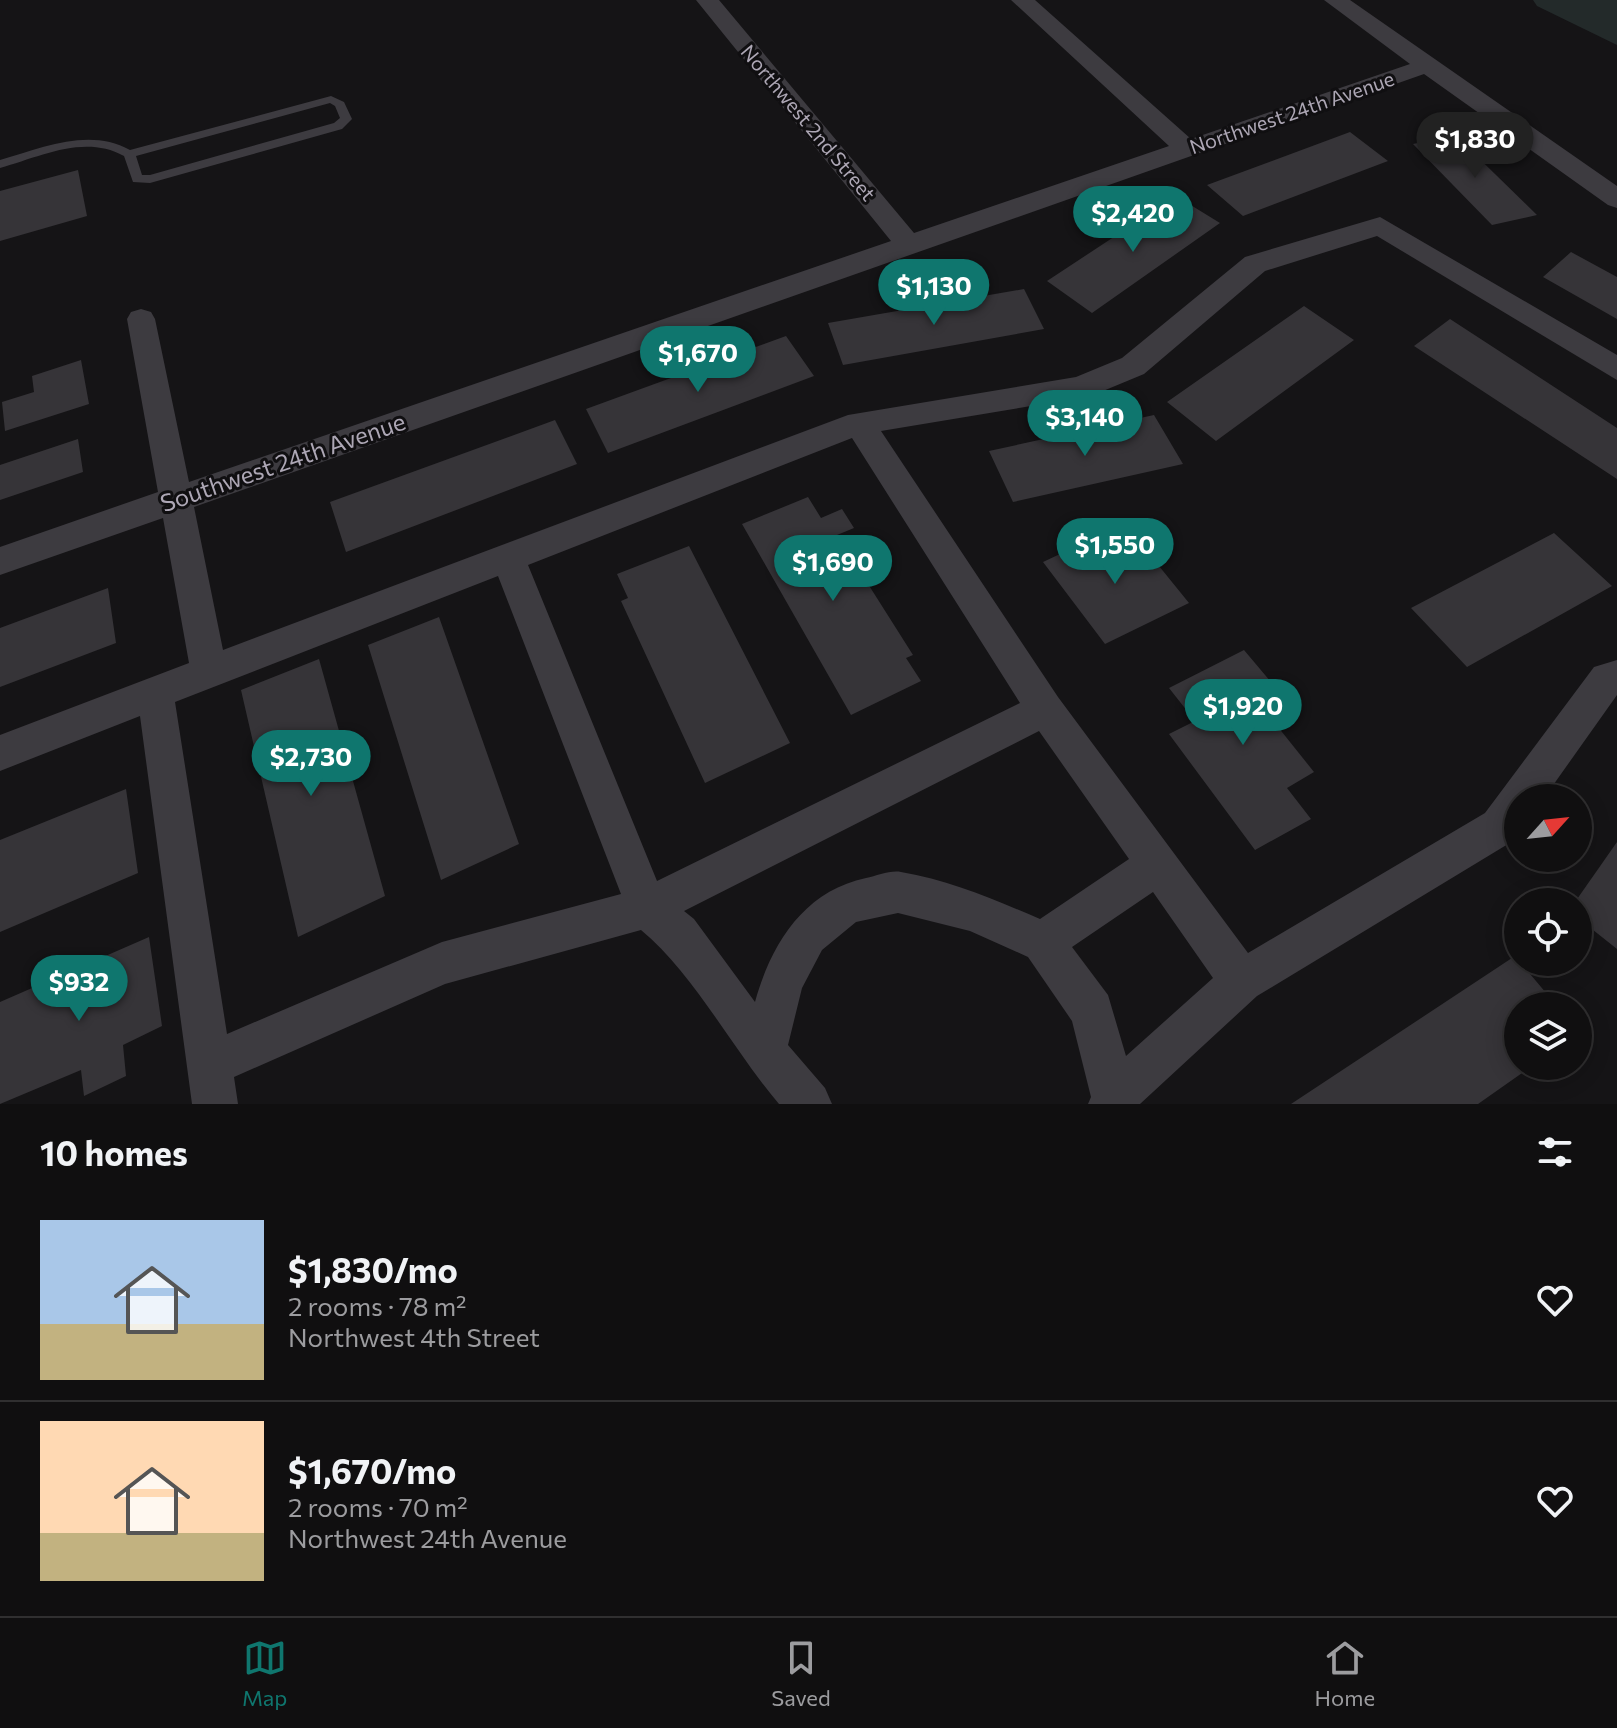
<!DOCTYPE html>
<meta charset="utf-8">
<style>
:root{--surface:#100f10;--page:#1e1d1e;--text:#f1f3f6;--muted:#9c9c9f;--line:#302f30;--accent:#0f766e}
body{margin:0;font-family:Commissioner,sans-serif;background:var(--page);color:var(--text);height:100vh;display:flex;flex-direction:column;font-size:30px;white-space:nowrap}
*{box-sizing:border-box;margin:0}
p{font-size:26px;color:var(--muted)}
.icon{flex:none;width:44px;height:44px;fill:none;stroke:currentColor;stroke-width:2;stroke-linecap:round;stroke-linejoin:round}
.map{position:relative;height:1104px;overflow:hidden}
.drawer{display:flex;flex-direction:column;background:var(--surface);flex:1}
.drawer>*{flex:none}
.needle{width:52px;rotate:63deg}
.buttons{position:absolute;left:1504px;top:784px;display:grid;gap:16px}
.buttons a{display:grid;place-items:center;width:88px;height:88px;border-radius:50%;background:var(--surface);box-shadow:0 4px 20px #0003,0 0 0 2px var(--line);font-size:40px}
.price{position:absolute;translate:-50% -68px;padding:0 18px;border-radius:28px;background:var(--accent);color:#fff;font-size:26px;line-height:52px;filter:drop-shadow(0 2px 4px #0008)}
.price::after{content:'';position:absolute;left:50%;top:48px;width:24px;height:18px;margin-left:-12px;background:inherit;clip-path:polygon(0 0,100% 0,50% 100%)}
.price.selected{background:#222;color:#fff}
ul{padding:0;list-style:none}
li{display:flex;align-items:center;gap:24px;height:200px;padding:0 40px}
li+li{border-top:2px solid var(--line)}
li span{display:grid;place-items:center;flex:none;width:224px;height:160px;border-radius:0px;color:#555}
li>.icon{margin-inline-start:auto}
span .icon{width:96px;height:96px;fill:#fffc;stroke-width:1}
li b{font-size:34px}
h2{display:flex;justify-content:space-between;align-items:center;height:96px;padding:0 40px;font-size:34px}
.tab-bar{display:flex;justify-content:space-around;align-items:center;height:112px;border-top:2px solid var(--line);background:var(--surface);font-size:22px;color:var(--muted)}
.tab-bar a{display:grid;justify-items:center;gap:4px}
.tab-bar .selected{color:var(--accent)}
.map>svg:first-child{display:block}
.green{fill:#232a2a}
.building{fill:#363438}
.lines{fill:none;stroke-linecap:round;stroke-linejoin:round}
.lane{fill:#3d3b40;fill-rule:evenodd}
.street{fill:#3d3b40;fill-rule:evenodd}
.labels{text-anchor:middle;stroke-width:6;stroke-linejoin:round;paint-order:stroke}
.far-street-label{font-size:20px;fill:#ada7b5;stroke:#100f11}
.street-label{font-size:24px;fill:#ada7b5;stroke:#100f11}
</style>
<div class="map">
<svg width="1617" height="1104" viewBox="0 0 1617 1104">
<rect width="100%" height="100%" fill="#151416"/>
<path class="green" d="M 1533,0 L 1617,0 L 1617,45 L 1537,6 Z"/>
<path class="building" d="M 1350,132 L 1388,161 L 1243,216 L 1207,185 Z
M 1455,135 L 1537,215 L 1492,225 L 1413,144 Z
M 78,170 L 87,216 L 0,241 L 0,191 Z
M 1176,196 L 1220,223 L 1092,313 L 1047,281 Z
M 1571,252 L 1617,277 L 1617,319 L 1543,277 Z
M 1024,289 L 1044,329 L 843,365 L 828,323 Z
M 1304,306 L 1354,340 L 1216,441 L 1167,402 Z
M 1450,319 L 1617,428 L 1617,479 L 1414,346 Z
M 786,336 L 814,376 L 608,453 L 586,409 Z
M 81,360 L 89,404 L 5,431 L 2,402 L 34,392 L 32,376 Z
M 1154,415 L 1183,464 L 1013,502 L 989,451 Z
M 555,420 L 577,464 L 346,552 L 330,502 Z
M 78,439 L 83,472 L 0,500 L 0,465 Z
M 808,497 L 821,518 L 842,509 L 854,528 L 837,535 L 913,655 L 906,658 L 921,681 L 851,715 L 742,524 Z
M 1109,531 L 1131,558 L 1146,550 L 1189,603 L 1105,644 L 1043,562 Z
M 1554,533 L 1612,586 L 1467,667 L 1411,608 Z
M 689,546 L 790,743 L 705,783 L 621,601 L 628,598 L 617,574 Z
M 108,588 L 116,643 L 0,687 L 0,628 Z
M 439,617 L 519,844 L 441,880 L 368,645 Z
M 1244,650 L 1291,706 L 1270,717 L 1314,772 L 1287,788 L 1311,819 L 1255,850 L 1169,734 L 1195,721 L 1169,688 Z
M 319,659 L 385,896 L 298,937 L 241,690 Z
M 126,789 L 138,873 L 0,932 L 0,840 Z
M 1617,842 L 1617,949 L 1578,918 L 1575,902 Z
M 149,937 L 162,1026 L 123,1045 L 126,1076 L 84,1096 L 81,1070 L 0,1104 L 0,1002 Z
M 1515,956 L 1557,1006 L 1518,1006 L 1518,1066 L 1532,1066 L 1478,1104 L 1291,1104 Z"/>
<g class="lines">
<path class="lane" d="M 331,96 L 344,102 L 352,119 L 342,129 L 150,183 L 133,182 L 124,156 C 84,134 40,157 0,168 L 0,160 C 42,148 89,127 130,150 ZM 330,103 L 335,106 L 340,118 L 334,123 L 150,175 L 142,175 L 136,156 Z"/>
<path class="street" d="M 696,0 L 719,0 L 914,233 L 1169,146 L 1011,0 L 1035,0 L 1191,139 L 1410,64 L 1324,0 L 1350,0 L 1617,186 L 1617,208 L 1608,205 L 1424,74 L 194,507 L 223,650 L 848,415 L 1076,377 L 1122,358 L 1245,257 L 1380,217 L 1617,355 L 1617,380 L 1377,236 L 1265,271 L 1144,374 L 1091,396 L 881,431 L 1058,697 L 1248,953 L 1485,813 L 1594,667 L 1617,660 L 1617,695 L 1544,798 L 1518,798 L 1518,834 L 1513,841 L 1257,996 L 1140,1104 L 1088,1104 L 1091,1097 L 1072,1021 L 1028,957 L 970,931 L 898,913 L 856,922 L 822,950 L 802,988 L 788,1045 L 825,1088 L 832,1104 L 779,1104 C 733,1050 694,974 641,930 L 445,984 L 234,1077 L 238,1104 L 192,1104 L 140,716 L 0,771 L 0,735 L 189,663 L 163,518 L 0,575 L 0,547 L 158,492 L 127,319 L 131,312 L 141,309 L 151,312 L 155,319 L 189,482 L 891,241 ZM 852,438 L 1020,703 L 657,881 L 528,565 ZM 498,576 L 621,894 L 442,942 L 227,1034 L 175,702 ZM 1039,731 L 1129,859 L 1040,919 C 995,900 950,880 901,872 C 890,870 877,876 866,878 C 804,891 771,944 755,1002 L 694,919 L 684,911 ZM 1153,892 L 1213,978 L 1126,1056 L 1108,995 L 1072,947 Z"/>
</g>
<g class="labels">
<g class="far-street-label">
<text transform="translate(1292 113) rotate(-19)" y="7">Northwest 24th Avenue</text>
<text transform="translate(808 123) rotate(50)" y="7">Northwest 2nd Street</text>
</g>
<g class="street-label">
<text transform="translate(283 463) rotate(-19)" y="8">Southwest 24th Avenue</text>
</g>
</g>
</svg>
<div class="buttons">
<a><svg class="needle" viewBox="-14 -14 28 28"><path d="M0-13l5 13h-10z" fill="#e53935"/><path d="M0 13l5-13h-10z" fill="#9c9c9f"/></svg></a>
<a><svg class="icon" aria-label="locate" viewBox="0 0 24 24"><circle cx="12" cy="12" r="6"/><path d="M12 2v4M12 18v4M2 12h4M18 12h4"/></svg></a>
<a><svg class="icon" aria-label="layers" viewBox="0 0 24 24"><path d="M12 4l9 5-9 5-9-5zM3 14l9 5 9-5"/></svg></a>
</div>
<b class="price selected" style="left:1475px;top:180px">$1,830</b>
<b class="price" style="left:1133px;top:254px">$2,420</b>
<b class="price" style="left:934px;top:327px">$1,130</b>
<b class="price" style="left:698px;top:394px">$1,670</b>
<b class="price" style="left:1085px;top:458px">$3,140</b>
<b class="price" style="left:1115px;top:586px">$1,550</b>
<b class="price" style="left:833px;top:603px">$1,690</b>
<b class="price" style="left:1243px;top:747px">$1,920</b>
<b class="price" style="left:311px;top:798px">$2,730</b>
<b class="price" style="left:79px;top:1023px">$932</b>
</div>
<section class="drawer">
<h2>10 homes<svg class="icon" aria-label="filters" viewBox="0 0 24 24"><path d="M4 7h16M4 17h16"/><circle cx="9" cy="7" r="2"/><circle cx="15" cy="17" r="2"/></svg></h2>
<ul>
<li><span style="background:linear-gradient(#a9c7e8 65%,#c2b280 0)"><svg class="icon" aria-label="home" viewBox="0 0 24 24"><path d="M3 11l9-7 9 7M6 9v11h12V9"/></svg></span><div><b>$1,830/mo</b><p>2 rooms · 78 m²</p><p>Northwest 4th Street</p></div><svg class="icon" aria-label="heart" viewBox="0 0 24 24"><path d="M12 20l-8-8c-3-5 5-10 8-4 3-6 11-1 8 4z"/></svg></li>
<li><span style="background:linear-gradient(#ffd9b3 70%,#c2b280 0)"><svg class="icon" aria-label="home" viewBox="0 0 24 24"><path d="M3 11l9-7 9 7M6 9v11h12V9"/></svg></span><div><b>$1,670/mo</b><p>2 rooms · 70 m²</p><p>Northwest 24th Avenue</p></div><svg class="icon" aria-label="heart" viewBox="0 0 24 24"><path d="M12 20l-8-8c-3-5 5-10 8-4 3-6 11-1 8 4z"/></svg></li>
</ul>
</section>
<nav class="tab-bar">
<a class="selected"><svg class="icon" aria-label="map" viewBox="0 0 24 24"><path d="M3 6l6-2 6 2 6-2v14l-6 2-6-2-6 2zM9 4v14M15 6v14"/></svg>Map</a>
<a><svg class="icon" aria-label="saved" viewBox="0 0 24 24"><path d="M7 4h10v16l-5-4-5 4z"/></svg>Saved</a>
<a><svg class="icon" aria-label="home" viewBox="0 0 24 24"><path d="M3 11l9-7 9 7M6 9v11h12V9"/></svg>Home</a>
</nav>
